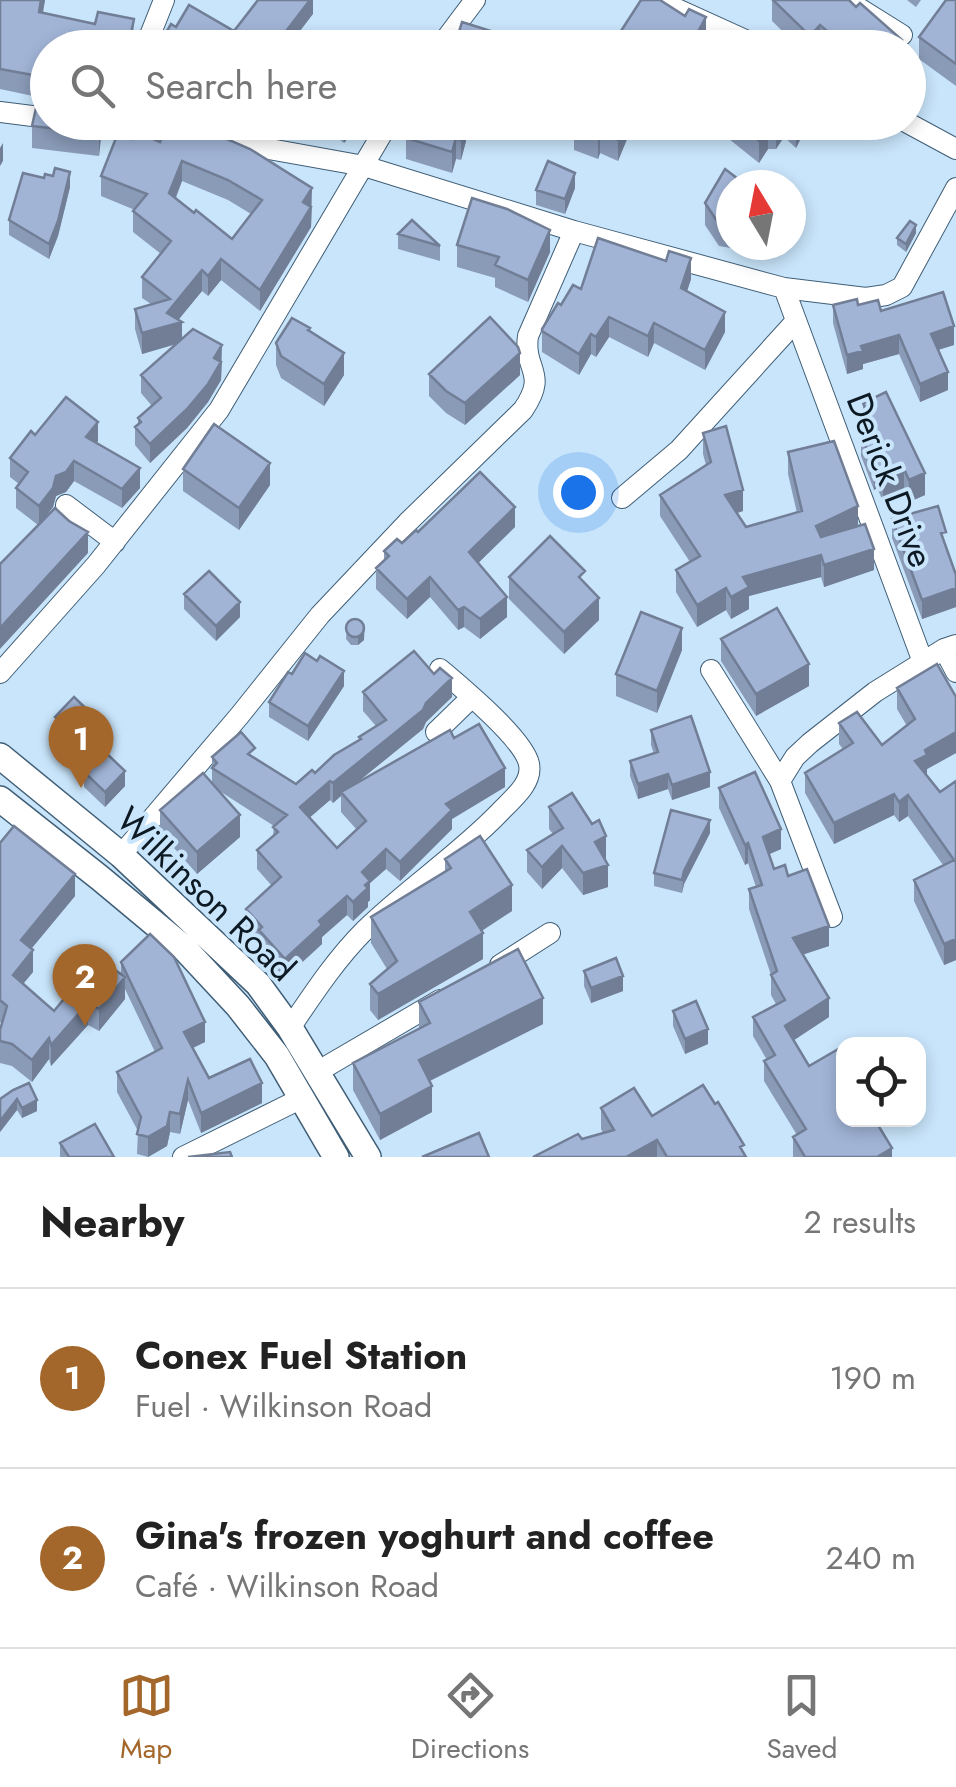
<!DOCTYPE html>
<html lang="en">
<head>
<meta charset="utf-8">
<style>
  :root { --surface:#fff; --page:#f6f6f6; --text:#222; --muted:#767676; --line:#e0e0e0; --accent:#a4672b }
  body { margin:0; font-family:Jost,sans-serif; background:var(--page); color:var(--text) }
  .controls { position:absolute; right:30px; bottom:30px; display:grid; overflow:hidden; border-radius:20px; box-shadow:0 5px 15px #0003 }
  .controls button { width:90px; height:90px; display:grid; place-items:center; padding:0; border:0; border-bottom:2px solid var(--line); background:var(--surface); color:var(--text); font:50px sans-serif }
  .compass { position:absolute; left:716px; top:170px; width:90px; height:90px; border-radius:50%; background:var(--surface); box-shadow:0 5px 15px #0003; rotate:350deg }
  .you { position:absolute; left:578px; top:492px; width:35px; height:35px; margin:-25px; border:8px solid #fff; border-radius:50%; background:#1a73e8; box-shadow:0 0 0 15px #1a73e833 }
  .badge { display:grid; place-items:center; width:65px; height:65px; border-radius:50%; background:var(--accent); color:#fff; font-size:32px; font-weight:700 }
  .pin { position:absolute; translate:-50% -82px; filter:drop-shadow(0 2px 5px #0008) }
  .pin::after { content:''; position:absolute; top:52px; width:35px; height:30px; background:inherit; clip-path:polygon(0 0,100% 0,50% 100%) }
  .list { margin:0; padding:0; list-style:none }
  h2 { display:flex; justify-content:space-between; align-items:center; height:130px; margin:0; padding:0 40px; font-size:42px }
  h2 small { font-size:32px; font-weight:400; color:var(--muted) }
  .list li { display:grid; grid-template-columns:65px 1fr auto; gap:30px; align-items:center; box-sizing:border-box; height:180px; padding:0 40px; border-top:2px solid var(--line) }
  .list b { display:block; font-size:38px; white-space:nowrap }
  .list p { margin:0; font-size:32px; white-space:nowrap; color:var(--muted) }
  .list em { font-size:32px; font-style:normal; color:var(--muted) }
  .icon { flex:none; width:55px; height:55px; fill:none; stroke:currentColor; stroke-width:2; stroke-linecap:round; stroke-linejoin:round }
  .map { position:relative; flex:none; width:956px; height:1157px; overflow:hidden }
  .search { position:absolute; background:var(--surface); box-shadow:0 5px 15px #0003; left:30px; right:30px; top:30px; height:110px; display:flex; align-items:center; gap:25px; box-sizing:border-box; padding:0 35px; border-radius:55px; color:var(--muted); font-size:38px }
  .sheet { height:490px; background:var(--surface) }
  nav { display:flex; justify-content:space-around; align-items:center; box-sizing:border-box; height:140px; border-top:2px solid var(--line); background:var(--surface); font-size:28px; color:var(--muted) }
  nav a { display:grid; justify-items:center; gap:5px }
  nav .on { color:var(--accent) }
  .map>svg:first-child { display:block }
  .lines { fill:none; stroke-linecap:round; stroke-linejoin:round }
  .minor-casing { stroke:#3f5e76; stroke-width:22 }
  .major-casing { stroke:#3f5e76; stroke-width:28 }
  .minor { stroke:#fff; stroke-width:20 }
  .major { stroke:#fff; stroke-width:25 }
  .wall { fill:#8a9bb8; fill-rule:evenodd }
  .shaded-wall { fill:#717e96 }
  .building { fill:#a1b4d6; stroke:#717e96; stroke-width:2.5; fill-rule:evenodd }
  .labels { text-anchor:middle; stroke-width:8; stroke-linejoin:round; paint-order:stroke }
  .street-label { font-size:35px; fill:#0d1a24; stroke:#c9e5fb }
</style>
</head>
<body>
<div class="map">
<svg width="956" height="1157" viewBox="0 0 956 1157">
  <rect width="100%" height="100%" fill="#c9e5fb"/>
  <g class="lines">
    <g class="minor-casing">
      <path id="minor" d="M657,0L763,48
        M846,0L902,35
        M145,48L164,0
        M439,48L475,0
        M0,112L48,118
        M85,122L208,138L364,166L574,231L784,288L866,298L886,295L902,287L956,188
        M906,122L956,149
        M784,288L923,662
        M622,498L679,450L796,321
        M66,505L115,542
        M944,649L956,672
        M711,670L780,781
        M0,673L96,565L219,410L389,122
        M436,732L472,697
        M121,855L240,715L320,615L407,523L523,410C549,372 523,371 528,336L574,231
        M832,917L780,781L795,757L810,743L875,692L944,649L956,645
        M500,965L550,933
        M290,1028C313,994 336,959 365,930C407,889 457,856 498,814C511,800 533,784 529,764C524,739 461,687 440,669
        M317,1072L440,1000
        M183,1157L302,1098"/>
    </g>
    <g class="major-casing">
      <path id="major" d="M0,756L121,855L258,984L290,1028L368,1157
        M0,799L100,878L184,948L238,1006L277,1056L336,1157"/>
    </g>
    <use href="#minor" class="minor"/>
    <use href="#major" class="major"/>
  </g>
  <path class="wall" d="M0,0H45L43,13L134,40L132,48H48V88L35,86L33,96L0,89Z
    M772,0H849L902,48H800L772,21Z
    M907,0H921L916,7Z
    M956,0V86L919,59V37Z
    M101,122L99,156L32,148V126Z
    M234,122H270L264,134L245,130Z
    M327,122H361L344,143L327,129Z
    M467,122L466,141L461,160L456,159L452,173L406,159V138Z
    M634,122L618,161L600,153L598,159L574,150V129Z
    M714,122H809L796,148L784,137L776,149H768L759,163L714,127Z
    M118,133L312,208L311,227L260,311L221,280L208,296L202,291L178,320L182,339L222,363L221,380L208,402L187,428L150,463L135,445V427L138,424V418L152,406L141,393V375L177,344L142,354L135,329V309L151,304L142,298V277L161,254L133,232V211L135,210L101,196V176ZM182,181L228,200L251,214L232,239L176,198Z
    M731,185V245H746L743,250L719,246L705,225V203Z
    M70,187L58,236L49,259L9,235V220Z
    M575,188L565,214L536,205V190Z
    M916,233L906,252L897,245V238Z
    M398,234L440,246V261L398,249Z
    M457,245L550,252L528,302L495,287V278L457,267Z
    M691,279L687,291L725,332L705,370L654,343L648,357L609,337L596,357L591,354L579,375L542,352V329L561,305L581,289Z
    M833,305H858L881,311L954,345L938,350L948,390L920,402L899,354L863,364V369L847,374L833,323Z
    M310,331L344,375L324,406L281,378L276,365V343Z
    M429,374L520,375L465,425L446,413L429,396Z
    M863,403L925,495L909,502L904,491L883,501L877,488L874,490L861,456V417L863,416Z
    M703,433L743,511L737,513L746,527L797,513L788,474V452L858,526L874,570L824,587L821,577L749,596V609L731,619L726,610L697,627L676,592V570L690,562L660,516V495L706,465L703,454Z
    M35,435L98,441L96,444L140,488L122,508L74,481L66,492L56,496L53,507L41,522L88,553L38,525L16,508V488L19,484L10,477V458Z
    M183,469L270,485L239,530L183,491Z
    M892,519L946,547L956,575V607L922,619L892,538Z
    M515,527L478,563L507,617L480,639L464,627L458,630L430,597L407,619L376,589V568L384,561V551L402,543L418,532Z
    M509,577L599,620L564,654L509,599Z
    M184,594L240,617L216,641L184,609Z
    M347,624L365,625L364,640L358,645H351L346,639Z
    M721,639L809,686L756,716L721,661Z
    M682,650L657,713L616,696V674Z
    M292,674L344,686L308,741L269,717V702Z
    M897,688L956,697V753L927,769V776L940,792L956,781V960L944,965L914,901V880L943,865L908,816L899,822L894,815L834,844L805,793V773L843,749L839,744V723L882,745L907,726L897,709Z
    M363,692L452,697L426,722L423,729L354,785L454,738L505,787L452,819V829L400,881L386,869L370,883V900L368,902V907L353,921L347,915L322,937V944L285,978L259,950V943L246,929V909L272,886L257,869V850L273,836L274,826L218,790L240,837L197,874L160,832V810L212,784V757L255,758L296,784L315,773L359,740V737L376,726L363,711ZM341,796V812L357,830L337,848L310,817L330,800L333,803Z
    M55,717L97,734L79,754L55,732Z
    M651,730L710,787L672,800L668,789L638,799L630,776V761L654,754L651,745Z
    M84,772L125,786L105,807L84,787Z
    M719,788L781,849L769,854L774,869L788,876L829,946L803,954L829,1017L794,1040L809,1066L892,1157H793V1137L797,1135L764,1081V1061L767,1060L753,1036V1017L776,1004L771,995V975L749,909V889L756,887L748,863L745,865L719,808Z
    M549,807L606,858L608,887L583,895L562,868L542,889L527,872V850L553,834L549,829Z
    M710,833L684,884L682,893L654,886V873Z
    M0,843L75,896L32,948L33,972L23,984L54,1011L121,975V962L205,1042L193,1048L209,1078L262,1103L201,1133L188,1100L180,1134L170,1132L167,1146L148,1157L137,1154L138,1131L117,1092V1072L155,1052L125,989V999L99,1031L88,1025L51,1066L49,1059L32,1082L12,1066L0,1063V1030L2,1023L0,1022Z
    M445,859L512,911L482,931L483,959L378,1020L370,1010V984L387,969L371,943V917L445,872Z
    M584,971L623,991L591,1003L584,986Z
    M419,1002L543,1024L430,1081L432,1112L380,1140L353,1090V1063L419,1029Z
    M673,1011L708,1044L685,1054L673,1026Z
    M13,1090L37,1111L22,1118L17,1110L0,1132V1099Z
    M601,1108L652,1116L744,1154L746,1157H533L603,1133L601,1129Z
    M60,1143L114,1157H60Z"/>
  <path class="shaded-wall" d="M41,0H45L39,32V12Z
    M310,0H313V14L287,48L280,39Z
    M706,17V37L700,48H693L694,39Z
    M134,19L132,48H128Z
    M820,25V47L810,48V36Z
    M35,65V86L33,96V75Z
    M100,122L101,138L99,156V134Z
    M264,122H270L264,134Z
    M346,122H361L344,143V125Z
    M461,122H467L466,141L461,160Z
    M626,122H634L618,161V140Z
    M779,122H784V137L776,149V127Z
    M798,122H809L796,148V126Z
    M768,127V149L759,163V141Z
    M600,133V153L598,159V139Z
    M456,138V159L452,173V152Z
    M3,143V161L0,166V148Z
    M182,161V181L169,213V193Z
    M70,172V187L58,236L49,259V244Z
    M575,173V188L565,214V199Z
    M312,188L311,227L260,311V290L303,202Z
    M916,225V233L906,252V244Z
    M550,230V252L528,302V280Z
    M691,258V279L681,309V288Z
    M221,259V280L208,296V276Z
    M202,270V291L175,324L182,322V342L142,354V333L167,313Z
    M725,312V332L705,370V350Z
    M609,317V337L596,357V337Z
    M654,323V343L648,357V336Z
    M954,326V345L931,352V334Z
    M591,334V354L579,375V354Z
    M899,335V354L863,364V369L847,374V355L861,346Z
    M222,345L221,380L208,402L187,428L150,463V444L214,358Z
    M344,353V375L324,406V384Z
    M520,353V375L465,425V403Z
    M948,372V390L920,402V384Z
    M98,422V441L86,457V437Z
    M74,461V481L66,492L56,496L53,507L39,525V506L56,476Z
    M270,463V485L239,530V508Z
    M877,466V488L874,490V468Z
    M140,468V488L122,508V489Z
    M904,469V491L883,501V479Z
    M925,473V495L909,502V480Z
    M743,490V511L725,517V495Z
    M858,506V527L816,548V526Z
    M515,507V527L469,572V552Z
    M88,532V553L0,649V628Z
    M874,549V570L824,587V565Z
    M821,555V577L749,596V609L731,619V597L743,577Z
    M430,577V597L407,619V599Z
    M726,588V610L697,627V605Z
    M956,588V607L922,619V600Z
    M507,597V617L480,639V619Z
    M599,598V620L564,654V632Z
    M240,602V617L216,641V626Z
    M464,607V627L458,630V610Z
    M682,628V650L657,713V691Z
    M364,633V640L358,645V637Z
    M809,664V686L756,716V694Z
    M344,671V686L308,741V726Z
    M452,678V697L426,722L423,729L343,794L341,792V796L333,803V783L426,703Z
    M97,719V734L79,754V739Z
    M956,732V753L927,769V776L915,761L925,750Z
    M505,768V787L452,819V829L400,881V862L446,804Z
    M125,771V786L105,807V792Z
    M710,772V787L672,800V785Z
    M668,774V789L638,799V784Z
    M330,781V800L300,826V807Z
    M894,794V815L834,844V823Z
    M908,795V816L899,822V802Z
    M240,815V837L197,874V852Z
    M710,820V833L684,884L682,893L684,871Z
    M781,829V849L763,857V837Z
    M606,836V858L595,864V842Z
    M748,843V863L745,865V845Z
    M562,846V868L542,889V867Z
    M386,849V869L370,883V900L368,902V907L353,921V902L362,872Z
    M608,865V887L583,895V873Z
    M75,874V896L21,961V940Z
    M512,885V911L470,938V912Z
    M347,896V915L322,937V944L285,978V959L319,921Z
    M829,926V946L793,958V938Z
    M483,933V959L378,1020V994Z
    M956,939V960L944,965V944Z
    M33,950V972L13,996V975Z
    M623,976V991L591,1003V988Z
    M125,977V999L99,1031V1009Z
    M543,998V1024L419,1086V1060Z
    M829,998V1017L785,1046V1026Z
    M88,1003V1025L51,1066V1045Z
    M205,1022V1042L184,1052V1032Z
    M708,1029V1044L685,1054V1039Z
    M49,1038V1059L32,1082V1060Z
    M188,1080V1100L180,1134V1114Z
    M262,1083V1103L201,1133V1113Z
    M432,1086V1112L380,1140V1114Z
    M17,1099V1110L0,1132V1121Z
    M37,1100V1111L22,1118V1108Z
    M170,1112V1132L167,1146L148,1157V1137Z
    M657,1140V1157H626Z
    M892,1148V1157H877Z"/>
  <path class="building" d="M0,0H41L39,12L95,24L98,12L134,19L128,48H48V68L35,65L33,75L0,69Z
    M258,0H310L280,39L292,48H157L171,24L176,27L189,5L234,31Z
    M641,0H660L685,16L689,9L706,17L694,39L696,40L693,44L698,48H610Z
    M773,0H849L856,7L860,3L902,40L895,48H847L820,25L810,36Z
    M946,0H956V64L919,37Z
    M462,22L545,48H454Z
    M36,108L48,109V122H100L99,134L32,126Z
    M410,122H466L461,140L456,138L452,152L406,138Z
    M577,122H626L618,140L600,133L598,139L574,129Z
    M736,122H779L776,127H768L759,141Z
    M166,126L190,132L191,129L211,132L250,149L312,188L303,202L311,207L260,290L221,259L208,276L202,270L167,313L182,322L142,333L135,309L170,299L142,277L171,241L133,211L147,194L101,176L118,133L132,139L135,131L160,142ZM182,161L228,180L262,200L232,239L196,210L194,213L169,193Z
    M548,161L575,173L565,199L536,190Z
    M55,168L70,172L58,221L49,244L9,220L23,173L44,178L45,174L53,176Z
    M725,169L746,185H731V226L719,224L705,203Z
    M472,198L507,209L550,230L528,280L495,265L499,257L457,245Z
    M412,220L440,246L398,234Z
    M910,221L916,225L906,244L897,238Z
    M598,238L666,261L669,251L691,258L681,288L725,312L705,350L654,323L648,336L609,317L596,337L591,334L579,354L542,331V329L558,303L561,305L573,285L581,289Z
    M943,292L954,326L931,334L948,372L920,384L899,335L861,346L863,351L847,355L833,305L857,299L858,305L878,300L881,311Z
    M490,317L518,347L520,353L465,403L446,391L429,374Z
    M292,318L310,328L308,330L344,353L324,384L281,356L276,343Z
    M193,329L222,345L214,358L221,362L208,384L187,409L150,444L135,427L141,422L138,418L161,398L141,375Z
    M886,392L925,473L909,480L904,469L883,479L877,466L874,468L861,434L868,432L861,417L868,414L863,403Z
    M66,397L98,422L86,437L140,468L122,489L74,461L66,472L56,476L53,488L39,506L16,488L28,472L10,458L31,431L35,435Z
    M214,424L270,463L239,508L183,469Z
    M726,426L743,490L725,495L746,527L802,511L788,452L834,441L858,506L816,526L821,537L865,524L874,549L824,565L821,555L743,577L749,587L731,597L726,588L697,605L676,570L700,556L660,495L711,462L703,433Z
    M480,472L515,507L469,552L507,597L480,619L464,607L458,610L430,577L407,599L376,568L389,556L384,551L397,539L402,543L416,530L418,532Z
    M938,506L946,532L941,533L956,575V588L922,600L892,519Z
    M55,508L69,521L88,532L0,628V564Z
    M550,536L585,571L579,577L599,598L564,632L509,577Z
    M209,571L240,602L216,626L184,594Z
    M777,608L809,664L756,694L721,639Z
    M641,612L682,628L657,691L616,674Z
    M346 628a9 9 0 1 1 18 0a9 9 0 1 1-18 0Z
    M414,651L434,674L440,668L452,678L426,703L423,710L333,783L330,781L300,807L337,848L366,821L341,792L450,730L454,738L479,724L505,768L446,804L452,810L400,862L386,849L362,872L370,881L365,885L368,888L353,902L347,896L319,921L322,925L285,959L259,930L262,927L246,909L281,877L257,850L278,832L273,827L287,815L212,768L217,763L212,757L241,732L255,748L248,754L296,784L312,770L315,773L334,755L361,739L359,737L386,720L363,692Z
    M305,653L317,661L320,656L344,671L308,726L269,702L288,672L292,674Z
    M937,664L956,697V732L925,750L927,755L915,761L940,792L956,781V939L944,944L914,880L954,860L908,795L899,802L894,794L834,823L805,773L853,743L839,723L857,712L882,745L915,719L897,688Z
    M74,697L97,719L79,739L55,717Z
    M691,716L710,772L672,785L668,774L638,784L630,761L658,752L651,730Z
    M104,751L125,771L105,792L84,772Z
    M755,772L781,829L763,837L774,869L785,865L788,876L807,869L829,926L793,938L829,998L785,1026L809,1066L840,1048L844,1053V1120H875L892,1148L877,1157H805L793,1137L806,1129L764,1061L775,1055L753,1017L785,1000L771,975L777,971L749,889L762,885L748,843L745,845L719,788Z
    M203,773L240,815L197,852L160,810Z
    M572,793L592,824L599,820L606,836L595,842L608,865L583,873L562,846L542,867L527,850L563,828L549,807Z
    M671,810L710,820L684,871L682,880L654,873Z
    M14,826L75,874L21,940L33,950L13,975L54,1011L98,958L125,977L99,1009L88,1003L51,1045L49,1038L32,1060L12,1044L0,1041V1030L7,1006L0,1000V843Z
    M480,836L512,885L470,912L483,933L378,994L370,984L397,961L371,917L451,868L445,859Z
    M150,934L174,957L205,1022L184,1032L209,1078L250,1059L262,1083L201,1113L188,1080L180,1114L170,1112L167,1126L148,1137L137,1134L141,1117L117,1072L162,1048L121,962Z
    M518,949L543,998L419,1060L432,1086L380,1114L353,1063L430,1023L419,1002Z
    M616,958L623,976L591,988L584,971Z
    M696,1001L708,1029L685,1039L673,1011Z
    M29,1083L37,1100L22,1108L17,1099L0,1121V1099L13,1090Z
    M703,1085L715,1104L718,1102L744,1145L740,1147L746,1157H667L657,1140L626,1157H533L578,1134L582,1139L614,1130L601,1108L634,1088L652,1116Z
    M95,1124L114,1157H69L60,1143Z
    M479,1133L489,1157H422Z
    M230,1152L232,1157H188Z"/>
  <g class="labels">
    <g class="street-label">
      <text transform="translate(890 480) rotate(69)" y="12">Derick Drive</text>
      <text transform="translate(206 894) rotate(44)" y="12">Wilkinson Road</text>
    </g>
  </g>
</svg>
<div class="controls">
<button><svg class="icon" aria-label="locate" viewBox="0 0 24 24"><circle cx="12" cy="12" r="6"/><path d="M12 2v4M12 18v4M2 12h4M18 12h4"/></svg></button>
</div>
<svg class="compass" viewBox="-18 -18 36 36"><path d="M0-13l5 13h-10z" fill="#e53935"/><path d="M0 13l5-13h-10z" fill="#767676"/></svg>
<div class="you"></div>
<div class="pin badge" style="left:81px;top:788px">1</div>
<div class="pin badge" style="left:85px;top:1026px">2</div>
<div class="search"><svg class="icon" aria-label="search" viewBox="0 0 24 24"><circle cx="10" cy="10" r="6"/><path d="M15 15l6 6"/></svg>Search here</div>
</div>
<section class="sheet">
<h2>Nearby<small>2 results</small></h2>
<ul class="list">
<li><span class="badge">1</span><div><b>Conex Fuel Station</b><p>Fuel · Wilkinson Road</p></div><em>190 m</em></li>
<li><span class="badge">2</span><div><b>Gina's frozen yoghurt and coffee</b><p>Café · Wilkinson Road</p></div><em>240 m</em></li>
</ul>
</section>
<nav>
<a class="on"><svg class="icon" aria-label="map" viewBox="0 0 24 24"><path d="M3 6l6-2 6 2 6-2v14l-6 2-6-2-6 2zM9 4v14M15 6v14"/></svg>Map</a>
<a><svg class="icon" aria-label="directions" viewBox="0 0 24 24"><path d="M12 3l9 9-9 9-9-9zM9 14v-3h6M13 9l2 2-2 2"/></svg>Directions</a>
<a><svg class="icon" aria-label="saved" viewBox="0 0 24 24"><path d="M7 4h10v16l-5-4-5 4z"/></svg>Saved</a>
</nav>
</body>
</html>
